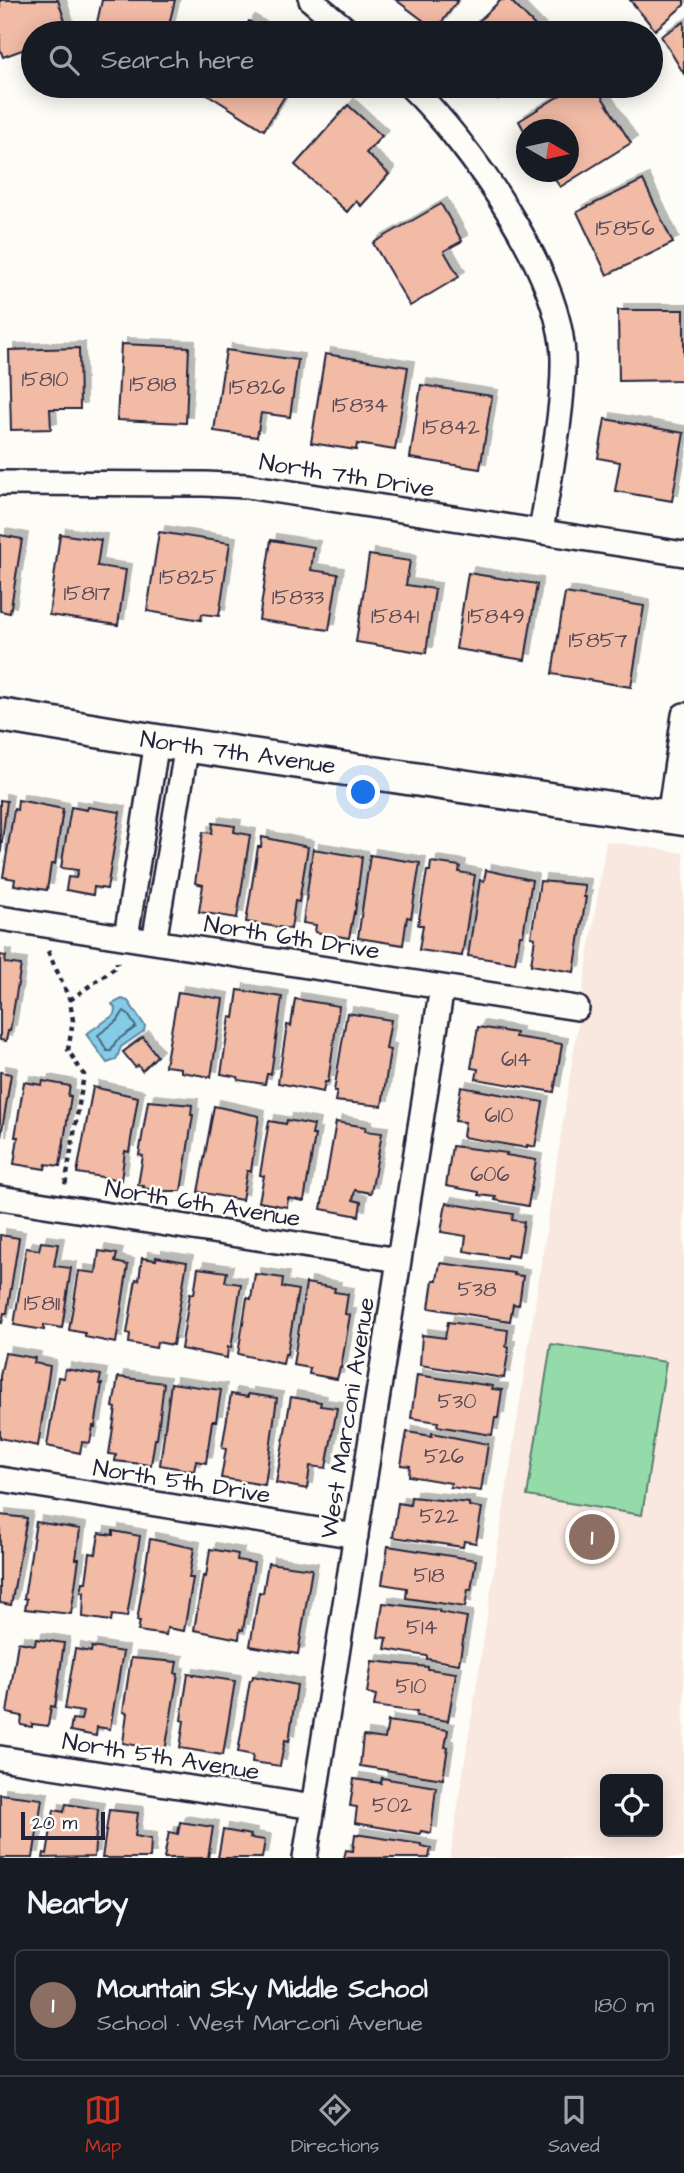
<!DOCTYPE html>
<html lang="en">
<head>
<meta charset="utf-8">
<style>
  :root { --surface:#171b24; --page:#242831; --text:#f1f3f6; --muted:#9ea1a6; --line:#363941; --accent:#c8321e }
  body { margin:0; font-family:"Architects Daughter",sans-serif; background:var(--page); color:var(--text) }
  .controls { position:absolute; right:21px; bottom:21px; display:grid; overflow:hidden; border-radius:10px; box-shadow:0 4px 18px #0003 }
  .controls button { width:63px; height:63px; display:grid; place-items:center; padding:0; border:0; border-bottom:2px solid var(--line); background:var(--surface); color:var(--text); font:35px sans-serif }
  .compass { position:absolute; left:516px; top:119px; width:63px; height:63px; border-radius:50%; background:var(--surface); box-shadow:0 4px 18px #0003; rotate:99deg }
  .scale { position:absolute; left:21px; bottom:18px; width:84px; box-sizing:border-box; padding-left:7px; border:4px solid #22223b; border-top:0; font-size:19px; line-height:24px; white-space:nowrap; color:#22223b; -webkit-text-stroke:5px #fdfcf7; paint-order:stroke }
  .you { position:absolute; left:364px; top:793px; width:24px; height:24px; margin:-18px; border:5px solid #fff; border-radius:50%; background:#1a73e8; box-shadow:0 0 0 10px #1a73e833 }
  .badge { display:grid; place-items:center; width:46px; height:46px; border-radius:50%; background:var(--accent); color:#fff; font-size:23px; font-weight:700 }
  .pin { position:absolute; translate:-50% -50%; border:4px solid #fff; box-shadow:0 2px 7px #0006 }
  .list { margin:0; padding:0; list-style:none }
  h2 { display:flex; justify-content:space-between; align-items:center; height:91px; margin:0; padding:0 28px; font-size:30px }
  h2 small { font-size:23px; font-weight:400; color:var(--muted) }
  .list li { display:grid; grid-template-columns:46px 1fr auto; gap:21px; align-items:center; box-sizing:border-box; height:112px; margin:0 14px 14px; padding:0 14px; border:2px solid var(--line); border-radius:10px }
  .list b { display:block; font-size:26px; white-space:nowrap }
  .list p { margin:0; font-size:23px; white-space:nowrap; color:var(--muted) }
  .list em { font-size:23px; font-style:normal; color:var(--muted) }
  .icon { flex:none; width:38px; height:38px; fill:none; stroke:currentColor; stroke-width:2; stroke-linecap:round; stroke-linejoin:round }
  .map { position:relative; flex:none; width:684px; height:1858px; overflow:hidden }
  .search { position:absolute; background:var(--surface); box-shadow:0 4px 18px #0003; left:21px; right:21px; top:21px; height:77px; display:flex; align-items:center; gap:18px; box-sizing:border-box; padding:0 24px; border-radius:38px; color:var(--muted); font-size:26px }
  .sheet { height:217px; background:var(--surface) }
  nav { display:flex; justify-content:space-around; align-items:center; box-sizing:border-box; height:98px; border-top:2px solid var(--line); background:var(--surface); font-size:19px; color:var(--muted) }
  nav a { display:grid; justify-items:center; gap:4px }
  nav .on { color:var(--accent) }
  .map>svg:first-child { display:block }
  .built { fill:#f9e8df; fill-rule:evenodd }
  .green { fill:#95dba9; stroke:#5c7e72; stroke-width:2 }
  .water { fill:#84cbe5; stroke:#5d87a1; stroke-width:2 }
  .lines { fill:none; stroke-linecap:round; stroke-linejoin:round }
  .shore { stroke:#49667f; stroke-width:2 }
  .building { fill:#f1bba6; stroke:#22223b; stroke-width:2; filter:url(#shadow) }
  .street-casing { stroke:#22223b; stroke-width:28 }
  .secondary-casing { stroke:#22223b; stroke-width:37 }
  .path { stroke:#22223b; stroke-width:4.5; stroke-dasharray:5 5; stroke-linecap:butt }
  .street { stroke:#fdfcf7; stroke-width:23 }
  .secondary { stroke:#fdfcf7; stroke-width:32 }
  .labels { text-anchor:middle; stroke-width:5; stroke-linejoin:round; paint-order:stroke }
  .number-label { font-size:21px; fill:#564856 }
  .street-label { font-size:24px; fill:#22223b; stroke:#fdfcf7 }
</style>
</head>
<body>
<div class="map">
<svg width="684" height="1858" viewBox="0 0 684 1858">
  <defs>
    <filter id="shadow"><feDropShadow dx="6" dy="-6" stdDeviation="0" flood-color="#0004"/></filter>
  </defs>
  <rect width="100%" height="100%" fill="#fdfcf7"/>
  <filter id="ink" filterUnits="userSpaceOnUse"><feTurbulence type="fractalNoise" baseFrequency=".0143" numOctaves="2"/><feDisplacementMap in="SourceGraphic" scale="14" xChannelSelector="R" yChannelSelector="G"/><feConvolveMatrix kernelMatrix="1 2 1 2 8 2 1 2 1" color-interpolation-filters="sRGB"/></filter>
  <g filter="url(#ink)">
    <path class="built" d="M606,841L684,853V1858H450ZM605,1779H658V1832H605Z"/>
    <path class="green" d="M551,1344L666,1362L642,1515L527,1496Z"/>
    <path class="water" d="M122,999L128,1001L145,1026L144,1031L121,1047L116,1060L107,1063L86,1034L114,1015L115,1008L112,1004Z"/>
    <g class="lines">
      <path class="shore" d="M124,1011L127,1013L136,1027L116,1041L111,1051H107L98,1035L118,1020Z"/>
    </g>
    <path class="building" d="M0,0H58L69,33H33V46L3,57L0,49Z
      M102,0H175L167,33H123L96,27Z
      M396,0H458L436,30Z
      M501,0H510L542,33H466Z
      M630,0H684V5L655,30Z
      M249,21L268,33H241Z
      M684,22V74L661,36Z
      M208,86H291L264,130L204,92Z
      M486,86H512L498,99Z
      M575,86H595L631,143L560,187L550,172H568V130H526V134L519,121Z
      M348,105L382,136L366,153L389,174L361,206L356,201L347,212L295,165Z
      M643,180L673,243L607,275L577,212Z
      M441,204L462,241L444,251L459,277L410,306L373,243Z
      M618,310H684V380L619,381Z
      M121,344L189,347L186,423L117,420Z
      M79,348L80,409H50L51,429L11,430L9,350Z
      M226,350L298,360L290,417L261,413L257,437L214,431Z
      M325,354L408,367L395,450L357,444L356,450L311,443Z
      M421,385L492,396L480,469L410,458Z
      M605,419L684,433L672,501L615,491L620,462L598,458Z
      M159,532L230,543L219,616L202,614L201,620L147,611Z
      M60,534L101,540L97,566L126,570L118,625L49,615Z
      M0,535L22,539L10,613L0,611Z
      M271,540L314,547L311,570L338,574L329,630L259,620Z
      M369,555L410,561L406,585L435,589L426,653L356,642Z
      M468,573L537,584L525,660L456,649Z
      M565,593L644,606L631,687L552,674Z
      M0,800L7,801L0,858Z
      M18,800L63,809L55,864H51L47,890L14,885L15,879L3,877L14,809L17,810Z
      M71,807L87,810L88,807L120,812L107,889L94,887L93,895L66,890L68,877L76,878L78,870L61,868Z
      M213,823L235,826L234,832L250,835L237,918L199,912L203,885L195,883L203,832L212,833Z
      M262,837L308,847L299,902L295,901L291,929L246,922L258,847H261Z
      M313,849L362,857L355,913L354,912L349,938L315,932L316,925L303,923Z
      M370,855L420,863L411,918L407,917L403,945L358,938Z
      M431,862L460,866L459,872L475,875L462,956L419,950L423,925H418L427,871H430Z
      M486,870L532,880L523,935H520L515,963L468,956L480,880L484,881Z
      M540,881L585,885L584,897H586L574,972L531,965L535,938L531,937Z
      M0,955L6,956L5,963L21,965L10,1031H8L6,1041L0,1040Z
      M238,990L282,997L271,1074H267L265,1084L238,1080V1077L221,1074L230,1017L234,1018Z
      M178,992L223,999L211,1077L181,1072V1068L165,1066Z
      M295,999L339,1006L328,1082H325L323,1092L278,1083L287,1025L291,1026Z
      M347,1013L391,1020L386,1049L390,1050L382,1106L335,1101L337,1091H334Z
      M478,1027L516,1033L515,1037L562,1044L554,1092L476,1079L478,1069L471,1068Z
      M143,1037L157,1056L142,1071L138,1065L135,1067L123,1052Z
      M0,1072L11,1074L0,1143Z
      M43,1081L70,1086L68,1096H71L60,1166L46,1164L45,1169L14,1164L18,1137H15L24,1082L42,1085Z
      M93,1087L138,1097L129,1152L125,1151L121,1180L77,1173Z
      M461,1087L543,1102L535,1147L527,1145V1148L463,1137L465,1122L455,1121Z
      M148,1101L192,1105L191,1115H193L181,1191H161L143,1188L144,1186L138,1185L143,1156L139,1155Z
      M214,1106L259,1116L251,1171H247L242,1200L198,1192Z
      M287,1120L314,1125L312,1135H315L304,1201L288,1198L287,1207L259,1202L264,1176L260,1175L269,1121L286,1124Z
      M336,1122L366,1127L365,1131L382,1133L371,1193L355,1190L353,1200L361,1202L359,1216L321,1209Z
      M452,1146L507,1153L506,1155L536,1160L528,1206L495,1200L496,1197L479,1195V1192L446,1186Z
      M446,1203L513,1214L512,1220L524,1222L518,1257L507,1255L506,1258L464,1251L466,1236L441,1232Z
      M0,1235L19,1238L7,1313H4L2,1323L0,1322Z
      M41,1242L58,1244L54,1266L71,1268L62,1328L44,1325V1330L14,1325L26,1248L39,1250Z
      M99,1251L117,1254L115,1262L128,1265L116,1343L85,1337V1333L69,1330L79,1271L96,1273Z
      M156,1257L187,1262L173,1345L157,1342L156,1348L129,1343L130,1334L127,1333L136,1279L139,1280L142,1258L156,1260Z
      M440,1263L514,1273V1275L523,1276L519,1305L513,1304L510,1321L429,1308L433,1280H437Z
      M198,1268L227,1272L225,1282L241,1284L231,1348L228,1347L227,1358L181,1349L190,1293L194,1294Z
      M255,1274L283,1278L282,1287L298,1290L287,1354H285L283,1364L238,1354L247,1298L251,1299Z
      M306,1283L335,1288L334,1292L348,1294L345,1314L350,1315L341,1368H340L337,1379L309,1374L310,1368L293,1365Z
      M448,1322L508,1330L506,1347H509L504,1378L420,1365L422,1335L445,1338Z
      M5,1353L35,1358L34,1363L50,1366L38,1446L0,1438V1376Z
      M65,1369L101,1375L99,1384H102L95,1427L93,1426L90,1443L82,1442L80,1453L47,1446L58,1377L64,1378Z
      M417,1375L493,1386L492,1389L502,1390L498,1418H495L492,1435L437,1426L438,1422L411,1418Z
      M118,1377L164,1383L157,1439H155L151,1465L115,1461L116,1455L109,1454L116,1408L113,1407Z
      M171,1383L221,1390L216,1421H212L206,1463L196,1461L194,1471L160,1465Z
      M231,1394L248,1397V1394L277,1398L265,1485L221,1478L226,1449L222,1448Z
      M291,1397L321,1402L320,1406L337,1408L326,1468L310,1466L307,1489L276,1483Z
      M407,1432L432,1436V1433L488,1444L481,1491L450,1487L451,1483L409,1476L410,1466L401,1465Z
      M411,1497L469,1503V1506L482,1508L476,1543L464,1541L463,1547L393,1537L398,1503L410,1505Z
      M0,1515L27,1518L11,1605L0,1603Z
      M36,1522L80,1529L76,1559H79L71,1614L25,1609L27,1599L24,1598Z
      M113,1531L140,1536L127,1617L112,1615L111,1621L83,1617L84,1592H81L83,1582H86L90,1553L96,1554L99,1533L113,1535Z
      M150,1539L194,1548L189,1578H193L184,1631L167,1628L166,1635L138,1631L140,1621H137Z
      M388,1546L476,1560L471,1590L468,1589L465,1607L406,1598L407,1588L382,1584Z
      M210,1549L238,1554L237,1560L254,1563L243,1630L240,1629L239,1639L194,1630L203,1576L206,1577Z
      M268,1563L312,1569L298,1654L250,1646L259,1592L263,1593Z
      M383,1603L439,1610V1612L467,1617L459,1664L427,1659V1656L385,1649L387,1638L378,1637Z
      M36,1639L64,1643L55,1707L51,1706L48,1726L32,1724V1727L21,1725L22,1716L7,1713L18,1642L35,1645Z
      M92,1647L123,1652L110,1729L97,1727L96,1736L70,1731L72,1719L81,1720L83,1712L65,1709L75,1649L91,1652Z
      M131,1658L177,1662L175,1673L178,1674L165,1751L123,1743L127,1713L123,1712Z
      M372,1661L428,1667V1669L456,1673L448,1721L416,1716L417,1712L374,1706L376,1695L367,1693Z
      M188,1674L235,1681L223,1755L180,1748L184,1721L181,1720Z
      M253,1676L297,1685L289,1741L285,1740L280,1766L252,1762L253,1755L238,1752L250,1680H252Z
      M388,1721L448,1730L445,1747H448L443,1779L360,1766L363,1736L385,1739Z
      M382,1778L436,1787L431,1833L421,1831L420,1834L355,1823L357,1807L350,1806L354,1779L381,1783Z
      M0,1794L42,1799L33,1858H0Z
      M66,1804L98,1809L94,1857L43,1858L44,1853L47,1854L54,1810L64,1812Z
      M109,1810L138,1813L135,1836L151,1839L150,1858H102Z
      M180,1822L213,1827L208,1858H164L169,1832L178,1834Z
      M223,1830L251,1835L250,1838L265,1840L262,1858H218Z
      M355,1834L421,1844V1846L431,1848L429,1858H344L346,1850L353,1851Z"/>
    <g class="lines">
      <g class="street-casing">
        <path id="street" d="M311,0L350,33
          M410,86C469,143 562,274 563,358C564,412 549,478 541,532
          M0,483L205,484L247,486L684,554
          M669,817L684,715
          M0,918L577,1008
          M126,937L157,741
          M154,942L187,745
          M0,1198L399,1260
          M0,1479L356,1536
          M0,1758L313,1807
          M305,1858L442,987"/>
      </g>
      <g class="secondary-casing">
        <path id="secondary" d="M0,715L157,741L684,819"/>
      </g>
      <path class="path" d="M48,951L70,1000L73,1021L68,1050L84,1075L65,1186
        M70,1000L117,966V962"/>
      <use href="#street" class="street"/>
      <use href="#secondary" class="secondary"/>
    </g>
  </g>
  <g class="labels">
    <g class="number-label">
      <text x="625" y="235">15856</text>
      <text x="45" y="386">15810</text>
      <text x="153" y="391">15818</text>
      <text x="257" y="394">15826</text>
      <text x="360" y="412">15834</text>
      <text x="451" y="434">15842</text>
      <text x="188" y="584">15825</text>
      <text x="87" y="600">15817</text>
      <text x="298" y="604">15833</text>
      <text x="395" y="623">15841</text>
      <text x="496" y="623">15849</text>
      <text x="598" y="647">15857</text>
      <text x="516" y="1066">614</text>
      <text x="499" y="1122">610</text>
      <text x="490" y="1181">606</text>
      <text x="477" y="1296">538</text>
      <text x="42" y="1310">15811</text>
      <text x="457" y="1408">530</text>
      <text x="444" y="1463">526</text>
      <text x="439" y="1523">522</text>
      <text x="429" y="1582">518</text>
      <text x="422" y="1634">514</text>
      <text x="411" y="1693">510</text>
      <text x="392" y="1812">502</text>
    </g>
    <g class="street-label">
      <text transform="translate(347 475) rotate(9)" y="8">North 7th Drive</text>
      <text transform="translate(238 752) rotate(8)" y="8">North 7th Avenue</text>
      <text transform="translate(292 937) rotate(9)" y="8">North 6th Drive</text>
      <text transform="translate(203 1203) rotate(9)" y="8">North 6th Avenue</text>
      <text transform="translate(347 1418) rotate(-81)" y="8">West Marconi Avenue</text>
      <text transform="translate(182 1481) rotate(9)" y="8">North 5th Drive</text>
      <text transform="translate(161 1756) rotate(9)" y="8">North 5th Avenue</text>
    </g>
  </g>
</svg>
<div class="controls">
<button><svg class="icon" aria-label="locate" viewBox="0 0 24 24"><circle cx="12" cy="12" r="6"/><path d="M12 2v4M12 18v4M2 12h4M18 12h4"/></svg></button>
</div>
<svg class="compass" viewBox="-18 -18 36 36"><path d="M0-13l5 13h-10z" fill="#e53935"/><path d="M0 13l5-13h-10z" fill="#9ea1a6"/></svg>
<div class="scale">20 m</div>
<div class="you"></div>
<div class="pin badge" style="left:592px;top:1537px;background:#8d6e63">1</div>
<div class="search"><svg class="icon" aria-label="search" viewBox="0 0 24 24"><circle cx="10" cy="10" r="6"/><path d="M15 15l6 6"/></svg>Search here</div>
</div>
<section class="sheet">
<h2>Nearby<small></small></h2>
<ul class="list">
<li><span class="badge" style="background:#8d6e63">1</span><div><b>Mountain Sky Middle School</b><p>School · West Marconi Avenue</p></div><em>180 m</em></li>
</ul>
</section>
<nav>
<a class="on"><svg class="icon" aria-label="map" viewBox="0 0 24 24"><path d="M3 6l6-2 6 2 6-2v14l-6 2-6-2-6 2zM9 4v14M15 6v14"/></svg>Map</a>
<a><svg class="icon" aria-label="directions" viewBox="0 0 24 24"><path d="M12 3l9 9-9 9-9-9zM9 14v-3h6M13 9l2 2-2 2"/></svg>Directions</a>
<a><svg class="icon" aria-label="saved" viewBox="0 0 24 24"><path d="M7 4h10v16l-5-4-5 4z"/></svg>Saved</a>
</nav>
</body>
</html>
